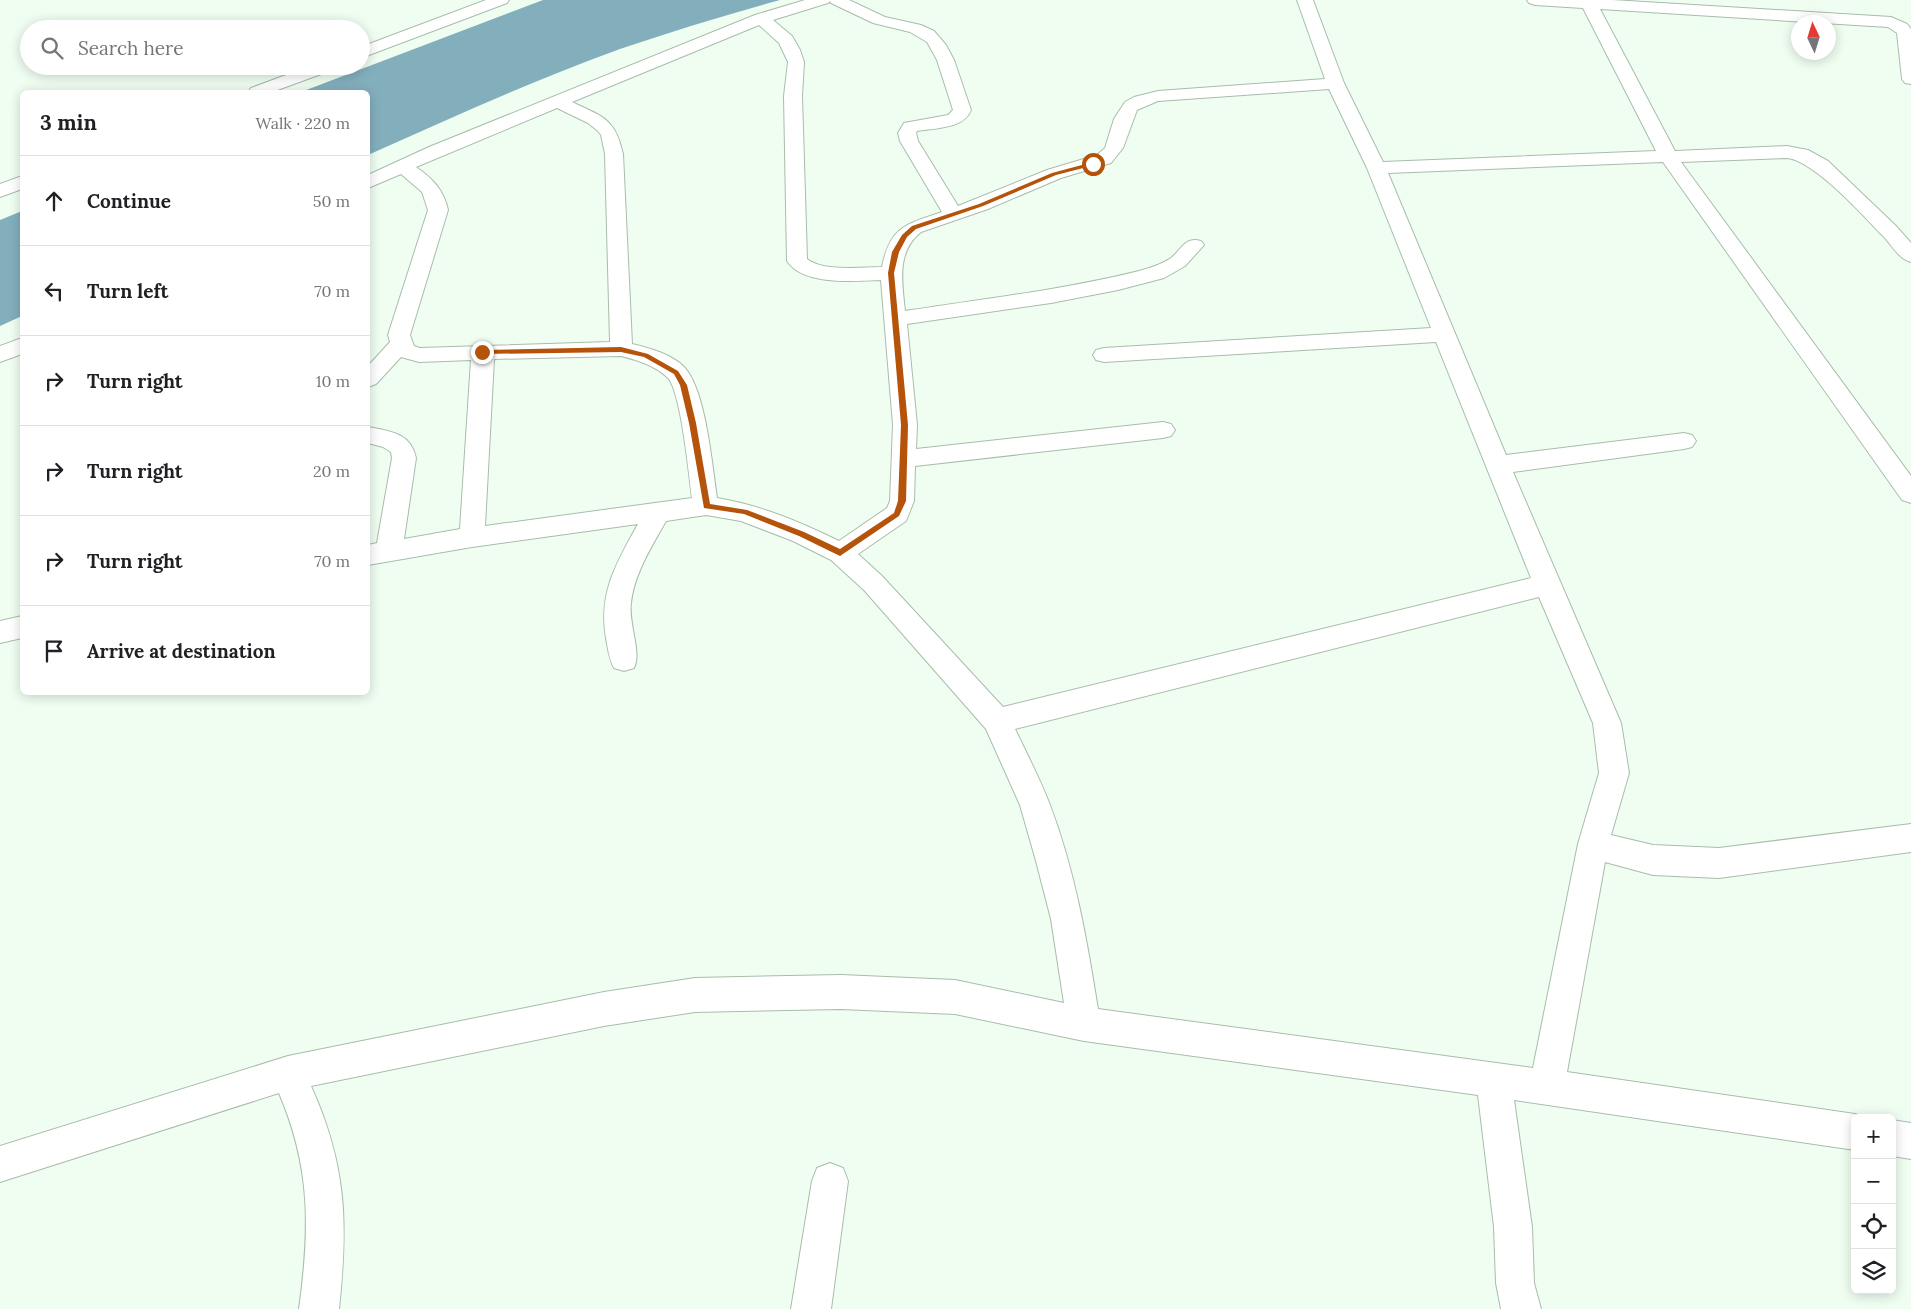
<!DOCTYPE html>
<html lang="en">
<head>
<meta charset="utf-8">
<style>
  :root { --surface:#fff; --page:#f6f6f6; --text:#202124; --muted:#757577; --line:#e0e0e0 }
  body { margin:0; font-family:Lora,serif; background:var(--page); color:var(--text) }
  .controls { position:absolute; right:15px; bottom:15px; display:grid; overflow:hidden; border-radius:8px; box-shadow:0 2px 12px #0003 }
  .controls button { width:45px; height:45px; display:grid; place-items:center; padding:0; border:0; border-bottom:1px solid var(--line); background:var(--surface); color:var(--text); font:25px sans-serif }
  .compass { position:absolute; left:1791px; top:15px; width:45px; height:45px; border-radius:50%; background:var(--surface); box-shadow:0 2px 12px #0003; rotate:356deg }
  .stop { position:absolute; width:15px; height:15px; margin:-11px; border:4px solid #b45309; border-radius:50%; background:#fff }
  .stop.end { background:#b45309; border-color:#fff; box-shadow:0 1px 5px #0008 }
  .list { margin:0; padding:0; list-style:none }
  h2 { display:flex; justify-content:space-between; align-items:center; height:65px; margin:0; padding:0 20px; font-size:21px }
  h2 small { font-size:16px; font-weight:400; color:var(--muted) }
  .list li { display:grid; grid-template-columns:32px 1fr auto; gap:15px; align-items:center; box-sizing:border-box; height:90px; padding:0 20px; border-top:1px solid var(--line) }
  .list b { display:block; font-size:19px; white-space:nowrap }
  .list em { font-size:16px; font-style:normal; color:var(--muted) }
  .icon { flex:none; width:28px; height:28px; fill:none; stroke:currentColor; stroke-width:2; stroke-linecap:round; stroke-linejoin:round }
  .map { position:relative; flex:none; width:1911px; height:1309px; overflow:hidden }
  .search { position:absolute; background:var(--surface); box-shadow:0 2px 12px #0003; left:20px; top:20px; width:350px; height:55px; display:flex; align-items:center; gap:12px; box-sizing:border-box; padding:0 18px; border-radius:28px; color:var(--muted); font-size:19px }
  .panel { position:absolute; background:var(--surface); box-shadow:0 2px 12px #0003; left:20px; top:90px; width:350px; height:605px; border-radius:8px }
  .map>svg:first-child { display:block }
  .water { fill:#83afbd }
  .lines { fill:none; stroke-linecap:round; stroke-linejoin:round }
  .minor-casing { stroke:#a7bdaa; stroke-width:2 }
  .minor { fill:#fff; fill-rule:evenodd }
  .route { fill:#b45309 }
</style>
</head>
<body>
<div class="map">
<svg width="1911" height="1309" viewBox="0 0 1911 1309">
  <rect width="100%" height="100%" fill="#f0fef2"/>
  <path class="water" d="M543,0H780C726,15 673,31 620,49C534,80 451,118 368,155V92H301Z
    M22,211V316L0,326V220Z"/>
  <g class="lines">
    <g class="minor-casing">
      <path id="minor" d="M486,0H509L507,3L361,58V47Z
        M805,0H849L885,17L921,25L934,31L946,45L954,60L971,110C964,129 934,128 917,131L916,133L918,141L958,206L1047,170L1097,155L1105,148L1114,119L1125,102L1134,97L1158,91L1325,79L1297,0H1313L1344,83L1383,162L1656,151L1583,8L1535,5L1529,3L1527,0H1612L1891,17L1907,24L1911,29V84L1905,83L1902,79L1897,33L1888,27L1600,9L1675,151L1787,146L1808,150L1828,161L1896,226L1911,243V262C1898,259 1891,243 1881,234C1861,213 1814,161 1787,158L1681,162L1911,476V503L1902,500L1663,162L1388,173L1506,455L1684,433L1692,435L1696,441L1692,447L1684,449L1513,472L1621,723L1629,773L1611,835L1653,845L1719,848L1911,824V852L1719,878L1653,875L1605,862L1567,1072L1855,1114L1864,1118H1855V1150L1514,1100L1532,1227L1534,1283L1541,1309H1501L1496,1283L1494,1227L1478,1095L1084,1041L955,1014L841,1009L695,1012L604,1026L311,1086C347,1166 348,1223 339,1309H299C310,1229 311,1168 279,1093L0,1182V1146L288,1056L604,992L695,978L841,975L955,980L1064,1003L1051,919L1036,861L1020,805L986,729L864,590L831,560L793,541L741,521L706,515L666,521C652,546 634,574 631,603C628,623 642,652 634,668L624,671L614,668C609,659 608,649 606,638C598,593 617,562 638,524L472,547L368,565V545L377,543L392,458L391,452L383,447L368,443V427C390,431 411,433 416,458L404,539L460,529L471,360L419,362L401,357L376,384L368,387V366L390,342L388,335L428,210L422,192L401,174L368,188V175L429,147L755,15ZM830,1L831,3L873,23L910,32L927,42L937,60L953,110L948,115L904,123L898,133L900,141L942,212C907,224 890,226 882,267C862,267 823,272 807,259L802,96L804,62L800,50L792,36L773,20L828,3ZM759,25L779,43L788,62L784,96L787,261C803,286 855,281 881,280L893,425L890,501L887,508L839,541C800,522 760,505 717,498C712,465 706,392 685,368C672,354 649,348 632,344L623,154C615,118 603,117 572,102ZM1329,89L1367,168L1431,328L1104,348L1096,350L1093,355L1096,360L1104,362L1436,342L1531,578L1003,707L882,576L858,554L906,521L914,501L915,466L1163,438L1171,436L1175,430L1171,424L1163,422L916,449L917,425L907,324L1051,303L1118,290L1164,278L1185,266L1204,245L1201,241C1185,236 1182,249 1171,258C1162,264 1150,268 1139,271C1062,290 983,299 905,311C902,282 896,252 921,232L988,209L1061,178L1111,163L1123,148L1137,110L1158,101ZM557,108L588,123L598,131L601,135L605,154L610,342L420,348L414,346L410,335L448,210C444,190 432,178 416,167ZM621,356C637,360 654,365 667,377C681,389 689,476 692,498L485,526L494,359ZM1539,597L1593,723L1599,773L1578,844L1533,1068L1098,1009C1087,940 1075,871 1050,805C1040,779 1027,754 1015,729Z
        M310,66H334L332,70L272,92H248L251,88Z
        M22,176V189L0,197V184Z
        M22,338V354L0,362V346Z
        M22,616V638L0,643V621Z
        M1892,1120L1911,1123V1159L1892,1156Z
        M830,1163L843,1168L848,1181L831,1309H791L812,1181L817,1168Z"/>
    </g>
    <use href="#minor" class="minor"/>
  </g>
  <path class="route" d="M1093,162L1095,165L1056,175L983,206L916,229L907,237L899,252L894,273L908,425L906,501L899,516L840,556L799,536L744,514L704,508L689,423L680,385L674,374L644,357L621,352L482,354L479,352L482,350L621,347L648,354L678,371L687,385L696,423L710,504L747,510L804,532L840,549L894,513L898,501L901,425L888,273L892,252L902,235L912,226L979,204L1052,173Z"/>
</svg>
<div class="controls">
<button>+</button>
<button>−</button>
<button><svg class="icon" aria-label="locate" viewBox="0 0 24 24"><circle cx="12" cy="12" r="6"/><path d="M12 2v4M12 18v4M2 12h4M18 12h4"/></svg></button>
<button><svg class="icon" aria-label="layers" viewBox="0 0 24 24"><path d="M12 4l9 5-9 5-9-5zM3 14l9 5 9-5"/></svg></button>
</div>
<svg class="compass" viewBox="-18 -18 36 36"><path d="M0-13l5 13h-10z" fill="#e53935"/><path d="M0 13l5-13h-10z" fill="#757577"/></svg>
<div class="stop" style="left:1093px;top:164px"></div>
<div class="stop end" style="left:482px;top:352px"></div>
<div class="search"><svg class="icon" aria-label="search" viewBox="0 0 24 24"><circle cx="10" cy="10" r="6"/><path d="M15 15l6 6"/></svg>Search here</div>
<section class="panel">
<h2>3 min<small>Walk · 220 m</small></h2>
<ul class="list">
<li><svg class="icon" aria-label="ahead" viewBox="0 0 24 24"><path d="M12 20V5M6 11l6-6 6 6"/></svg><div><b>Continue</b></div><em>50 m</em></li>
<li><svg class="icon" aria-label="left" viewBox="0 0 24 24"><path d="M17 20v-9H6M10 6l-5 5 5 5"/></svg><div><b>Turn left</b></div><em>70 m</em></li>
<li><svg class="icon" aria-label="right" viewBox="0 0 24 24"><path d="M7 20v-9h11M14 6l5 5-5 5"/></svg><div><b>Turn right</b></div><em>10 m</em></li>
<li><svg class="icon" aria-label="right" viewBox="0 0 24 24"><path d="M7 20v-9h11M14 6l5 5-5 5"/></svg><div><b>Turn right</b></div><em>20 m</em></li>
<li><svg class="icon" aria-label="right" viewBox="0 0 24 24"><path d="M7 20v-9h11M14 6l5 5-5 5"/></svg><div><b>Turn right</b></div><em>70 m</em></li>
<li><svg class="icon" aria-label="arrive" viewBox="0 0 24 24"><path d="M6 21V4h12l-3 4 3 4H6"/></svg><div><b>Arrive at destination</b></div></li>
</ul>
</section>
</div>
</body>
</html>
